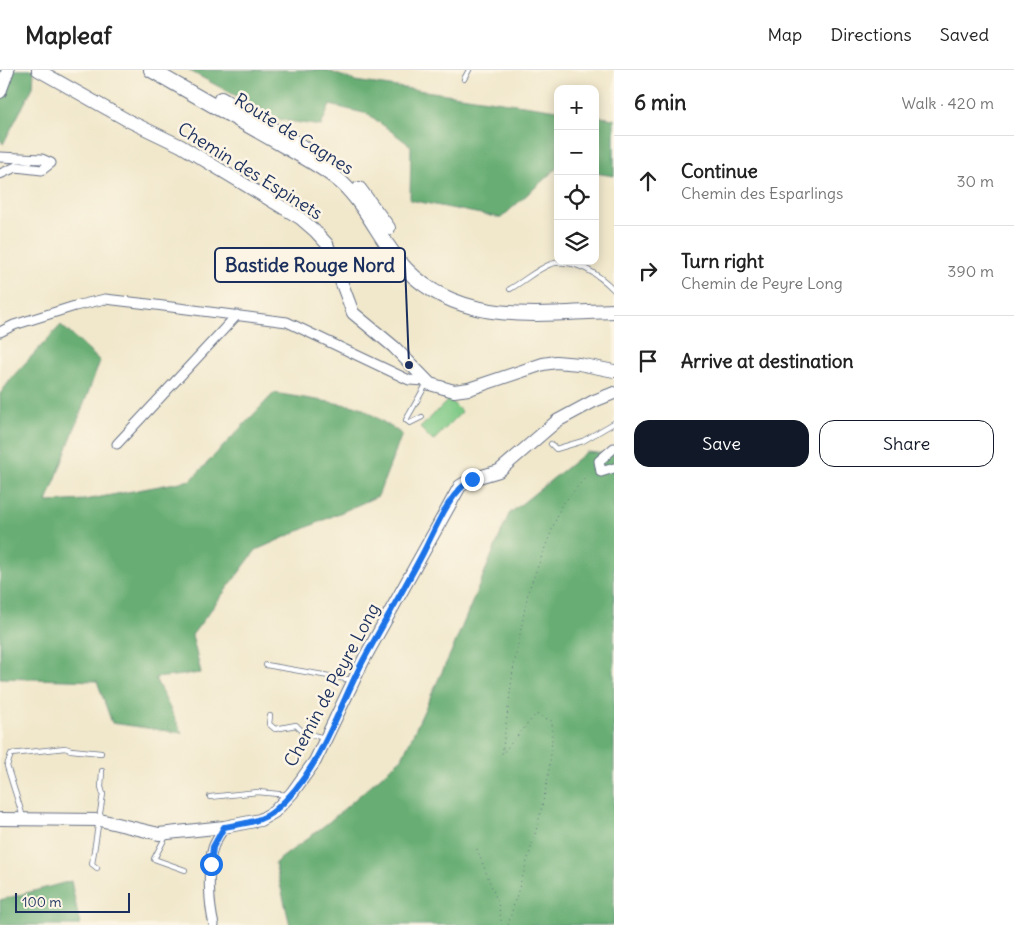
<!DOCTYPE html>
<html lang="en">
<head>
<meta charset="utf-8">
<style>
  :root { --surface:#fff; --page:#f2f2f2; --text:#222; --muted:#767676; --line:#e0e0e0; --accent:#111827 }
  body { margin:0; font-family:Delius,sans-serif; background:var(--page); color:var(--text) }
  .controls { position:absolute; right:15px; top:15px; display:grid; overflow:hidden; border-radius:10px; box-shadow:0 2px 12px #0003 }
  .controls button { width:45px; height:45px; display:grid; place-items:center; padding:0; border:0; border-bottom:1px solid var(--line); background:var(--surface); color:var(--text); font:25px sans-serif }
  .scale { position:absolute; left:15px; bottom:12px; width:115px; box-sizing:border-box; padding-left:5px; border:2px solid #1b2f5e; border-top:0; font-size:14px; line-height:18px; white-space:nowrap; color:#1b2f5e; -webkit-text-stroke:4px #fcf5e5; paint-order:stroke }
  .stop { position:absolute; width:15px; height:15px; margin:-11px; border:4px solid #1a73e8; border-radius:50%; background:#fff }
  .stop.end { background:#1a73e8; border-color:#fff; box-shadow:0 1px 5px #0008 }
  .list { margin:0; padding:0; list-style:none }
  h2 { display:flex; justify-content:space-between; align-items:center; height:65px; margin:0; padding:0 20px; font-size:21px }
  h2 small { font-size:16px; font-weight:400; color:var(--muted) }
  .list li { display:grid; grid-template-columns:32px 1fr auto; gap:15px; align-items:center; box-sizing:border-box; height:90px; padding:0 20px; border-top:1px solid var(--line) }
  .list b { display:block; font-size:19px; white-space:nowrap }
  .list p { margin:0; font-size:16px; white-space:nowrap; color:var(--muted) }
  .list em { font-size:16px; font-style:normal; color:var(--muted) }
  .actions { display:flex; gap:10px; padding:15px 20px }
  .actions a { flex:1; padding:11px 0; border:1px solid var(--accent); border-radius:15px; text-align:center; font-size:18px; color:var(--accent) }
  .actions .main { background:var(--accent); color:#fff }
  .icon { flex:none; width:28px; height:28px; fill:none; stroke:currentColor; stroke-width:2; stroke-linecap:round; stroke-linejoin:round }
  .map { position:relative; flex:none; width:614px; height:855px; overflow:hidden }
  header { display:flex; align-items:center; gap:30px; box-sizing:border-box; height:70px; padding:0 25px; background:var(--surface); border-bottom:1px solid var(--line) }
  header strong { font-size:24px }
  nav { display:flex; gap:28px; margin-inline-start:auto; font-size:18px }
  main { display:flex }
  aside { flex:1; background:var(--surface) }
  .map>svg:first-child { display:block }
  .green { fill:#7fc986; stroke:#4d7c72 }
  .forest { fill:#67ad73; stroke:#416e68 }
  .lines { fill:none; stroke-linecap:round; stroke-linejoin:round }
  .lane-casing { stroke:#667084; stroke-width:6 }
  .street-casing { stroke:#667084; stroke-width:11 }
  .secondary-casing { stroke:#667084; stroke-width:14 }
  .primary-casing { stroke:#667084; stroke-width:16 }
  .path { stroke:#667084; stroke-width:1; stroke-dasharray:1 4; stroke-linecap:butt }
  .lane { stroke:#fff; stroke-width:4.5 }
  .street { stroke:#fff; stroke-width:9 }
  .secondary { stroke:#fff; stroke-width:12 }
  .primary { stroke:#fff; stroke-width:14 }
  .route { stroke:#1a73e8; stroke-width:6 }
  .labels { text-anchor:middle; stroke-width:5; stroke-linejoin:round; paint-order:stroke }
  .street-label { font-size:18px; fill:#1b2f5e; stroke:#fcf5e5 }
  .leader { fill:none; stroke:#1b2f5e; stroke-width:2 }
  .callout-dot { fill:#1b2f5e; stroke:#fcf5e5; stroke-width:2 }
  .callout { fill:#fcf5e5; stroke:#1b2f5e; stroke-width:2 }
  .callout-label { font-size:19px; text-anchor:middle; font-weight:bold; fill:#1b2f5e }
</style>
</head>
<body>
<header>
<strong>Mapleaf</strong>
<nav><a>Map</a><a>Directions</a><a>Saved</a></nav>
</header>
<main>
<div class="map">
<svg width="614" height="855" viewBox="0 0 614 855">
  <rect width="100%" height="100%" fill="#fcf5e5"/>
  <filter id="ink" filterUnits="userSpaceOnUse"><feTurbulence type="fractalNoise" baseFrequency=".02" numOctaves="2"/><feDisplacementMap in="SourceGraphic" scale="10" xChannelSelector="R" yChannelSelector="G"/><feConvolveMatrix kernelMatrix="1 2 1 2 8 2 1 2 1" color-interpolation-filters="sRGB"/></filter>
  <filter id="wash" filterUnits="userSpaceOnUse"><feTurbulence type="fractalNoise" baseFrequency=".0096" numOctaves="4" result="noise"/><feDisplacementMap in="SourceGraphic" scale="20" xChannelSelector="R" yChannelSelector="G"/><feGaussianBlur stdDeviation="1.12" result="paint"/><feColorMatrix in="noise" values="0 0 0 0 0 0 0 0 0 0 0 0 0 0 0 0 0 1.4 0 .05"/><feComposite in="paint" operator="in"/></filter>
  <g filter="url(#wash)">
    <rect width="100%" height="100%" fill="#f1e8cc"/>
    <path class="green" d="M449,329L462,342L433,371L420,358Z"/>
    <path class="forest" d="M0,0H34L33,17L3,74L0,69Z
      M188,0H326L355,11L558,40V97L501,148L410,130L411,76L368,44L330,35L321,56L281,50Z
      M595,46L614,49V106L595,103Z
      M61,255L100,291L47,432L85,430L191,410L274,323L360,337L402,364L378,426L256,480L192,565L201,603L155,608L182,663L112,653L97,611L0,608V324L14,305Z
      M614,381V855H290L275,793L329,752L402,688L453,578L509,444L586,382L609,384Z
      M71,811L80,855H0V830Z"/>
  </g>
  <g filter="url(#ink)">
    <g class="lines">
      <g class="lane-casing">
        <path id="lane" d="M464,9L469,0
          M510,219C523,212 537,199 551,194C573,187 600,205 614,220
          M422,347L410,353L406,350L427,313
          M551,374L556,379L583,371L614,353
          M266,595L352,610
          M270,646L269,654L275,659L296,655L304,663L325,668
          M210,727L258,722L288,725
          M23,747L7,696L11,684L65,678L71,680L101,683
          M167,764L154,789L185,800
          M97,798L92,794L103,724L101,717L102,701"/>
      </g>
      <g class="street-casing">
        <path id="street" d="M0,87L42,89L51,93L42,100L16,97L0,104
          M0,262L14,255L75,236L105,229L148,234L287,252L409,310L426,311
          M117,374L237,245
          M614,378L599,391L601,402L614,398
          M214,855C209,835 207,798 213,778C215,771 221,764 224,757"/>
      </g>
      <g class="secondary-casing">
        <path id="secondary" d="M38,0L127,50L181,76L300,148L315,161L327,174L353,243L394,277L430,314L454,321L469,319L543,294L556,292L579,294L614,301
          M0,22L8,0
          M0,749L100,750L159,764L224,757L260,750L274,742L292,723L315,691L364,589L460,416L472,409L499,401L557,351L594,331L614,323"/>
      </g>
      <g class="primary-casing">
        <path id="primary" d="M151,0C196,26 241,51 286,77C305,88 327,99 343,114C369,139 382,174 406,199C462,257 542,243 614,241
          M221,29L328,92
          M359,119L388,158"/>
      </g>
      <path class="path" d="M477,779L498,833L502,855
        M508,855C526,790 554,720 552,651L536,644L502,684L513,601L528,522L561,436L592,400"/>
      <use href="#lane" class="lane"/>
      <use href="#street" class="street"/>
      <use href="#secondary" class="secondary"/>
      <use href="#primary" class="primary"/>
    </g>
  </g>
  <g class="lines" filter="url(#ink)">
    <path class="route" d="M211,794L213,777L224,757C241,754 261,752 274,741C319,705 338,638 364,589C383,554 404,519 423,483C436,458 448,424 472,409"/>
  </g>
  <g class="labels">
    <g class="street-label">
      <text transform="translate(294 64) rotate(32)" y="6">Route de Cagnes</text>
      <text transform="translate(250 101) rotate(32)" y="6">Chemin des Espinets</text>
      <text transform="translate(332 615) rotate(-62)" y="6">Chemin de Peyre Long</text>
    </g>
  </g>
  <path class="leader" d="M409 295L405 195"/>
  <circle class="callout-dot" cx="409" cy="295" r="5"/>
  <rect class="callout" x="215" y="178" width="190" height="34" rx="5"/>
  <g class="callout-label">
    <text x="310" y="202">Bastide Rouge Nord</text>
  </g>
</svg>
<div class="controls">
<button>+</button>
<button>−</button>
<button><svg class="icon" aria-label="locate" viewBox="0 0 24 24"><circle cx="12" cy="12" r="6"/><path d="M12 2v4M12 18v4M2 12h4M18 12h4"/></svg></button>
<button><svg class="icon" aria-label="layers" viewBox="0 0 24 24"><path d="M12 4l9 5-9 5-9-5zM3 14l9 5 9-5"/></svg></button>
</div>
<div class="scale">100 m</div>
<div class="stop" style="left:211px;top:794px"></div>
<div class="stop end" style="left:472px;top:409px"></div>
</div>
<aside>
<h2>6 min<small>Walk · 420 m</small></h2>
<ul class="list">
<li><svg class="icon" aria-label="ahead" viewBox="0 0 24 24"><path d="M12 20V5M6 11l6-6 6 6"/></svg><div><b>Continue</b><p>Chemin des Esparlings</p></div><em>30 m</em></li>
<li><svg class="icon" aria-label="right" viewBox="0 0 24 24"><path d="M7 20v-9h11M14 6l5 5-5 5"/></svg><div><b>Turn right</b><p>Chemin de Peyre Long</p></div><em>390 m</em></li>
<li><svg class="icon" aria-label="arrive" viewBox="0 0 24 24"><path d="M6 21V4h12l-3 4 3 4H6"/></svg><div><b>Arrive at destination</b></div></li>
</ul>
<div class="actions"><a class="main">Save</a><a>Share</a></div>
</aside>
</main>
</body>
</html>
